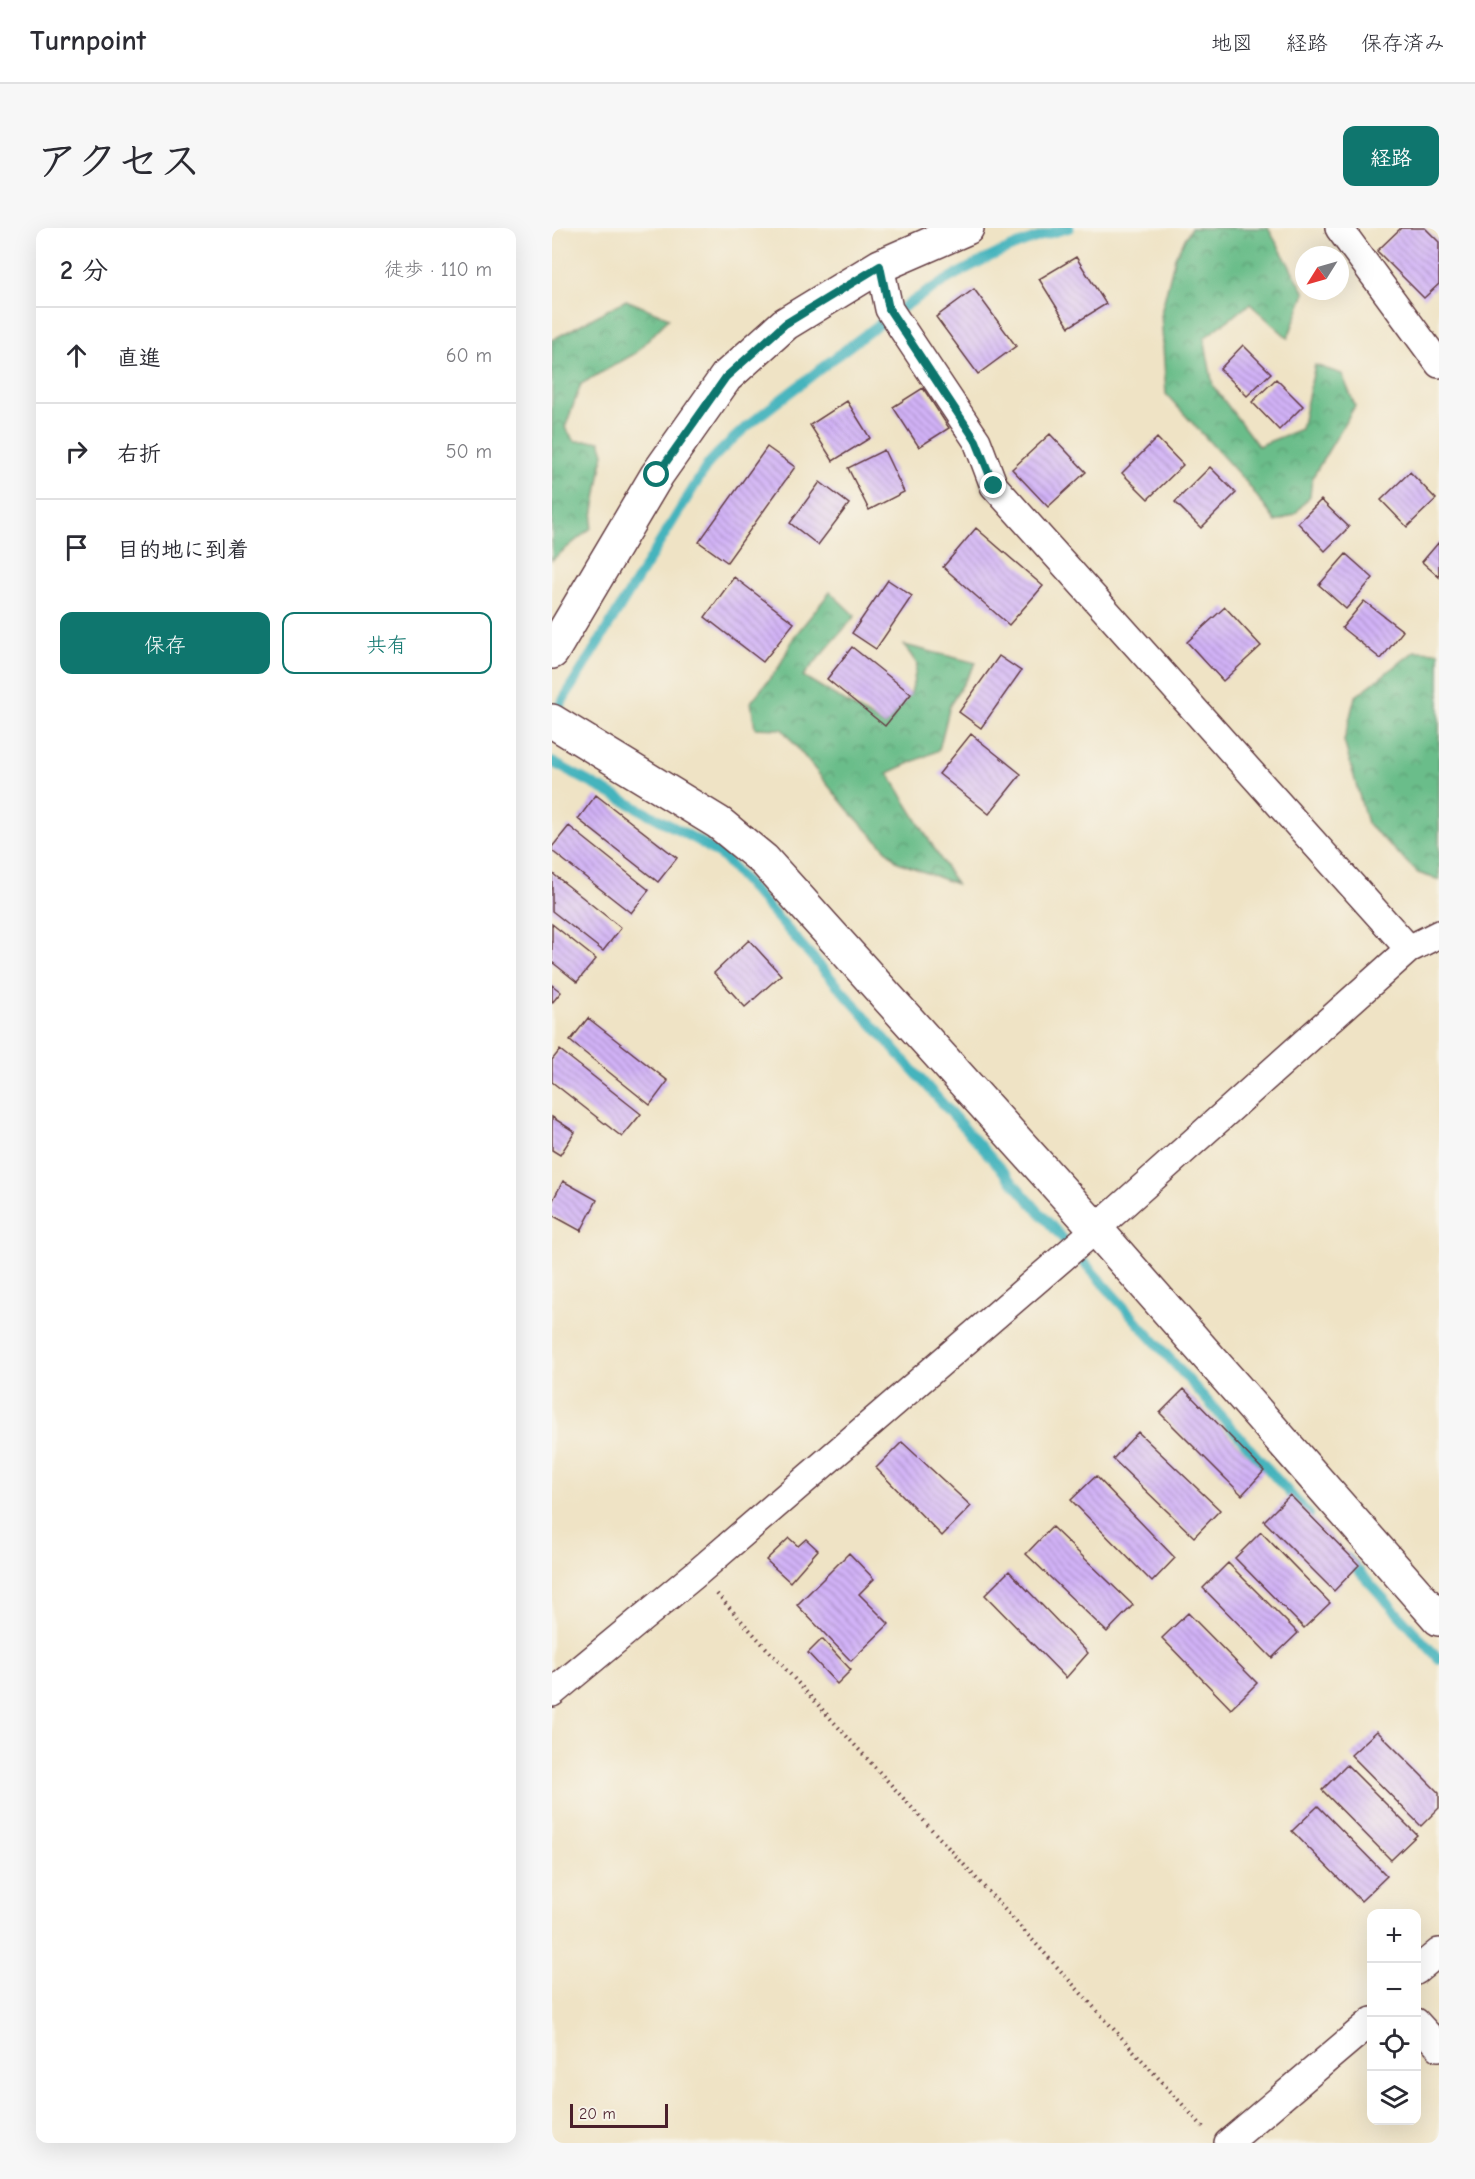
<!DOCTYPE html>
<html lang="ja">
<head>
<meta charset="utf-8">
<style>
  :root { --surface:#fff; --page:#f7f7f7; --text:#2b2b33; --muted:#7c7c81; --line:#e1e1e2; --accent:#0f766e }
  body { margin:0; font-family:"Comic Neue","Klee One",sans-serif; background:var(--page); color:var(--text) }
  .controls { position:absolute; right:18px; bottom:18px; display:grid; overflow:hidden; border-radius:12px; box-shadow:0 6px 24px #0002 }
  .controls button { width:54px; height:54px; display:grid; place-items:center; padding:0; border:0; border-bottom:2px solid var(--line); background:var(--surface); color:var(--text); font:30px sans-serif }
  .compass { position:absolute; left:743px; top:18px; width:54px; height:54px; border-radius:50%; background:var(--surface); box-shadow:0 6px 24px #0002; rotate:233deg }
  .scale { position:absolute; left:18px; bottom:15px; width:98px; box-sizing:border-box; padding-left:6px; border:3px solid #4a1f2b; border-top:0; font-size:16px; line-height:21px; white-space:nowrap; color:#4a1f2b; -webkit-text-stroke:4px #f7f3e8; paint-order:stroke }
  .stop { position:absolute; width:18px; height:18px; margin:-14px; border:4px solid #0f766e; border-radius:50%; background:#fff }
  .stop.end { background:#0f766e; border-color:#fff; box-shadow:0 2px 6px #0008 }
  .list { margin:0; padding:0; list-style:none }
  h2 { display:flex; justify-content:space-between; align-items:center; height:78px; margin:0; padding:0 24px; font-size:26px }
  h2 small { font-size:20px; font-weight:400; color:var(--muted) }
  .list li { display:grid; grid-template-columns:39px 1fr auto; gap:18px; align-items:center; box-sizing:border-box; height:96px; padding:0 24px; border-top:2px solid var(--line) }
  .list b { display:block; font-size:22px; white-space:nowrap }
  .list em { font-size:20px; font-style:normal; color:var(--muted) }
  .actions { display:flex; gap:12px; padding:18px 24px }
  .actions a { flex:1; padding:14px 0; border:2px solid var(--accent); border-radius:12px; text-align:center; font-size:21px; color:var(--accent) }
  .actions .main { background:var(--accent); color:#fff }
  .icon { flex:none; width:33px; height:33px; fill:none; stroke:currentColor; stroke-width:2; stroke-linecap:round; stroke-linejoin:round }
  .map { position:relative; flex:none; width:887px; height:1915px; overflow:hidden; border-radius:12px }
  header { display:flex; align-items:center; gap:36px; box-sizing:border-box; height:84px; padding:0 30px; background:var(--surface); border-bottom:2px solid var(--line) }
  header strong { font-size:28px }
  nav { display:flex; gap:33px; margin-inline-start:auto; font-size:21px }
  .intro { display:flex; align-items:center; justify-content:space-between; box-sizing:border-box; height:144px; padding:0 36px }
  h1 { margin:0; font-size:42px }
  .button { padding:15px 27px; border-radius:12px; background:var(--accent); color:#fff; font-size:21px; font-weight:700 }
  main { display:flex; gap:36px; padding:0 36px }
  aside { flex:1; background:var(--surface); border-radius:12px; box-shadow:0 6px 24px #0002 }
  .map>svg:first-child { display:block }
  .forest { fill:url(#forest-crowns); stroke:#5a6e5a; stroke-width:1.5 }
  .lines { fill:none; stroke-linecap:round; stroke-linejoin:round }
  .stream { stroke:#45b4bd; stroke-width:10 }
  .building { fill:url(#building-back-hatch) }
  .minor-casing { stroke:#633c42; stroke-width:30 }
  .tertiary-casing { stroke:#633c42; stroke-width:36 }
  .path { stroke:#633c42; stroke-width:4; stroke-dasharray:1.5 4.5; stroke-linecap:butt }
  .minor { stroke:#fff; stroke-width:27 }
  .tertiary { stroke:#fff; stroke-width:33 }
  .route { stroke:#0f766e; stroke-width:8 }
</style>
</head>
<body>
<header>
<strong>Turnpoint</strong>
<nav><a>地図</a><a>経路</a><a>保存済み</a></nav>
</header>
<div class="intro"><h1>アクセス</h1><a class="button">経路</a></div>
<main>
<aside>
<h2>2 分<small>徒歩 · 110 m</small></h2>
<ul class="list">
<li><svg class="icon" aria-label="ahead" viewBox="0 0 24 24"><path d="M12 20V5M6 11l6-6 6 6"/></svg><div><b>直進</b></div><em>60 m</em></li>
<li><svg class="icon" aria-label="right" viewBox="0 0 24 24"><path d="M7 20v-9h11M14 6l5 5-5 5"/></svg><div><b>右折</b></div><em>50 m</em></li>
<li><svg class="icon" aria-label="arrive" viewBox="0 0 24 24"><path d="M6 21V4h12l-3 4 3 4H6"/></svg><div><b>目的地に到着</b></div></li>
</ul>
<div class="actions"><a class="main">保存</a><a>共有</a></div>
</aside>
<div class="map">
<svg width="887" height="1915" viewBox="0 0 887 1915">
  <defs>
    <pattern id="forest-crowns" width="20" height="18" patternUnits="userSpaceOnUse" patternTransform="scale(1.5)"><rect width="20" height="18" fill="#6abd8a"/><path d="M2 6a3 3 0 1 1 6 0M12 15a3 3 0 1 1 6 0" fill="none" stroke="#599971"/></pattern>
    <pattern id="building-back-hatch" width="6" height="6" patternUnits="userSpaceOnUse" patternTransform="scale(1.5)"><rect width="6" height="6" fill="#d1b2f7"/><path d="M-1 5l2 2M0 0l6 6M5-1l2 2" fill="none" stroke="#ac90c8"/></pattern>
  </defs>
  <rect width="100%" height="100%" fill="#f7f3e8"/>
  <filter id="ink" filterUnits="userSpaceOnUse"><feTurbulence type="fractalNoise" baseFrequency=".0167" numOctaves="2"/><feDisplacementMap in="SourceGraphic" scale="12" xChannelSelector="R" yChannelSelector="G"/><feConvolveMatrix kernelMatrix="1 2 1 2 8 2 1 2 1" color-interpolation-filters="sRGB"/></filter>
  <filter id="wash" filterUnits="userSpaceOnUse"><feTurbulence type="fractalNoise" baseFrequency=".008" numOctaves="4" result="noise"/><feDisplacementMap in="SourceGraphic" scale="24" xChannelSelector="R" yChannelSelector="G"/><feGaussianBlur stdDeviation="1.35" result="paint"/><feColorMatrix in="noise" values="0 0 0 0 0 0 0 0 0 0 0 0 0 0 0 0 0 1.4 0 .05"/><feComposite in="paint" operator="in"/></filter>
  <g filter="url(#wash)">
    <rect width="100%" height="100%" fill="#efe3c5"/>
    <path class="forest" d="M639,0H716L753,65L736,110L698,76L652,110L661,158L706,218L749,201L763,137L790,146L803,178L760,250L758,268L743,286L724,294L695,255L614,166L609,85L623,29Z
      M74,72L117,90L84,125L29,156L13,200L23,213H48L52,225L39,300L0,332V112Z
      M278,364L303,388L251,448L333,498L359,466L365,436L352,417L424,435L398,477L387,522L336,545L404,656L346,634L297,583L230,501L203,500L199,474L227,439L242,409Z
      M863,423L887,424V652L866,645L815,595L792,513L803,469Z"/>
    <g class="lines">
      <path class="stream" d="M0,490L156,236C185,204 219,179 253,153C332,90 418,25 517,0
        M0,534L147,613L172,630L757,1287
        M795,1330L887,1431"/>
    </g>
    <g id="blocks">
      <path class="building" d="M849,0H873L887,14V56L872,70L825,23Z
        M524,29L554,76L517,99L487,51Z
        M422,61L464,118L426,146L384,89Z
        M691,117L719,145L695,168L668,141Z
        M724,151L751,178L727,202L700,174Z
        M371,160L397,200L367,219L341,179Z
        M295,173L318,210L281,233L258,197Z
        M498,206L534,244L496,279L460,241Z
        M605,210L631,237L596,271L570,245Z
        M215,219L243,239L175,334L147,314Z
        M332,222L352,264L317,282L296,240Z
        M658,239L684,265L649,300L623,274Z
        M858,244L884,271L855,299L829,272Z
        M268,254L297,276L266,317L238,295Z
        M769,272L797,299L773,323L746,295Z
        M424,300L491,358L457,397L391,339Z
        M887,314V349L870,334Z
        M794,326L821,350L794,381L767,357Z
        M182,349L242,395L211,434L153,389Z
        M336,352L360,368L324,421L300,405Z
        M812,373L851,403L829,431L790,400Z
        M673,379L709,418L671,453L635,414Z
        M300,419L359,466L333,498L275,451Z
        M447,428L469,443L429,500L407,484Z
        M419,506L469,546L437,586L387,546Z
        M44,567L125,630L106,654L26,591Z
        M17,598L97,662L79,685L0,623V619Z
        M0,645L69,700L51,723L0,683Z
        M0,696L44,731L25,754L0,734Z
        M197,712L229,747L193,779L162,745Z
        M0,757L9,764L0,775Z
        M36,790L116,853L98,877L18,813Z
        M8,822L89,886L70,909L0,854V832Z
        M0,889L23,904L8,927L0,922Z
        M11,953L45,972L29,1003L0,987V974Z
        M632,1161L712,1243L690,1267L608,1185Z
        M586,1204L668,1282L642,1309L561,1231Z
        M350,1214L419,1278L390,1308L324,1240Z
        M544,1248L623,1330L600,1354L519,1272Z
        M738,1267L807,1337L782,1363L712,1293Z
        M500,1299L581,1377L555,1404L474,1326Z
        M709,1304L778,1375L752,1400L683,1330Z
        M237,1310L246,1318L254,1311L266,1322L238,1354L214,1332Z
        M297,1325L322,1351L307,1366L337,1396L299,1433L245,1377Z
        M676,1335L746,1405L720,1430L651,1360Z
        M457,1343L536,1425L514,1450L433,1367Z
        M636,1385L705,1455L679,1481L610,1410Z
        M270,1411L299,1442L285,1456L256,1425Z
        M825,1503L887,1565V1580L869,1598L799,1527Z
        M795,1537L865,1607L839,1632L770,1562Z
        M766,1578L835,1648L809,1673L740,1603Z"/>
    </g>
  </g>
  <g filter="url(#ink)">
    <use href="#blocks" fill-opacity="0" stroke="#633c42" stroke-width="1.5"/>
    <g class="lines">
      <g class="minor-casing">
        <path id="minor" d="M787,0L887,136
          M328,38L337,81L425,213L442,258L857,721
          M0,1465L145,1345L544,1001L857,721L887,706
          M864,1743L887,1724
          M864,1794L887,1819
          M676,1915L820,1793"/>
      </g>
      <g class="tertiary-casing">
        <path id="tertiary" d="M0,424L105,247L174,149L233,96L328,38L415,0
          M0,493L167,595L212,632L544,1001L887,1391"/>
      </g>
      <path class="path" d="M165,1366L651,1899"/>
      <use href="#minor" class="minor"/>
      <use href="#tertiary" class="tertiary"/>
    </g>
  </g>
  <g class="lines" filter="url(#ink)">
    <path class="route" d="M105,247L174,149L233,96L328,38L337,81L424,213L442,258"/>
  </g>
</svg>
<div class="controls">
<button>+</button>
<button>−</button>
<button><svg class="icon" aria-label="locate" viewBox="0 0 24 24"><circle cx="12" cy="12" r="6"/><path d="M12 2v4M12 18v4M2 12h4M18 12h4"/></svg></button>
<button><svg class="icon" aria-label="layers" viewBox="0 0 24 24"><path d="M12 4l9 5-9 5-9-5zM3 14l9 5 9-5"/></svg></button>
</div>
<svg class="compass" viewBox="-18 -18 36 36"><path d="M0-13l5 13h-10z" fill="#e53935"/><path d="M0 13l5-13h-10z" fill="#7c7c81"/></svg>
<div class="scale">20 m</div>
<div class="stop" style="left:105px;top:247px"></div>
<div class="stop end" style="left:442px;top:258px"></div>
</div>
</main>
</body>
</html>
